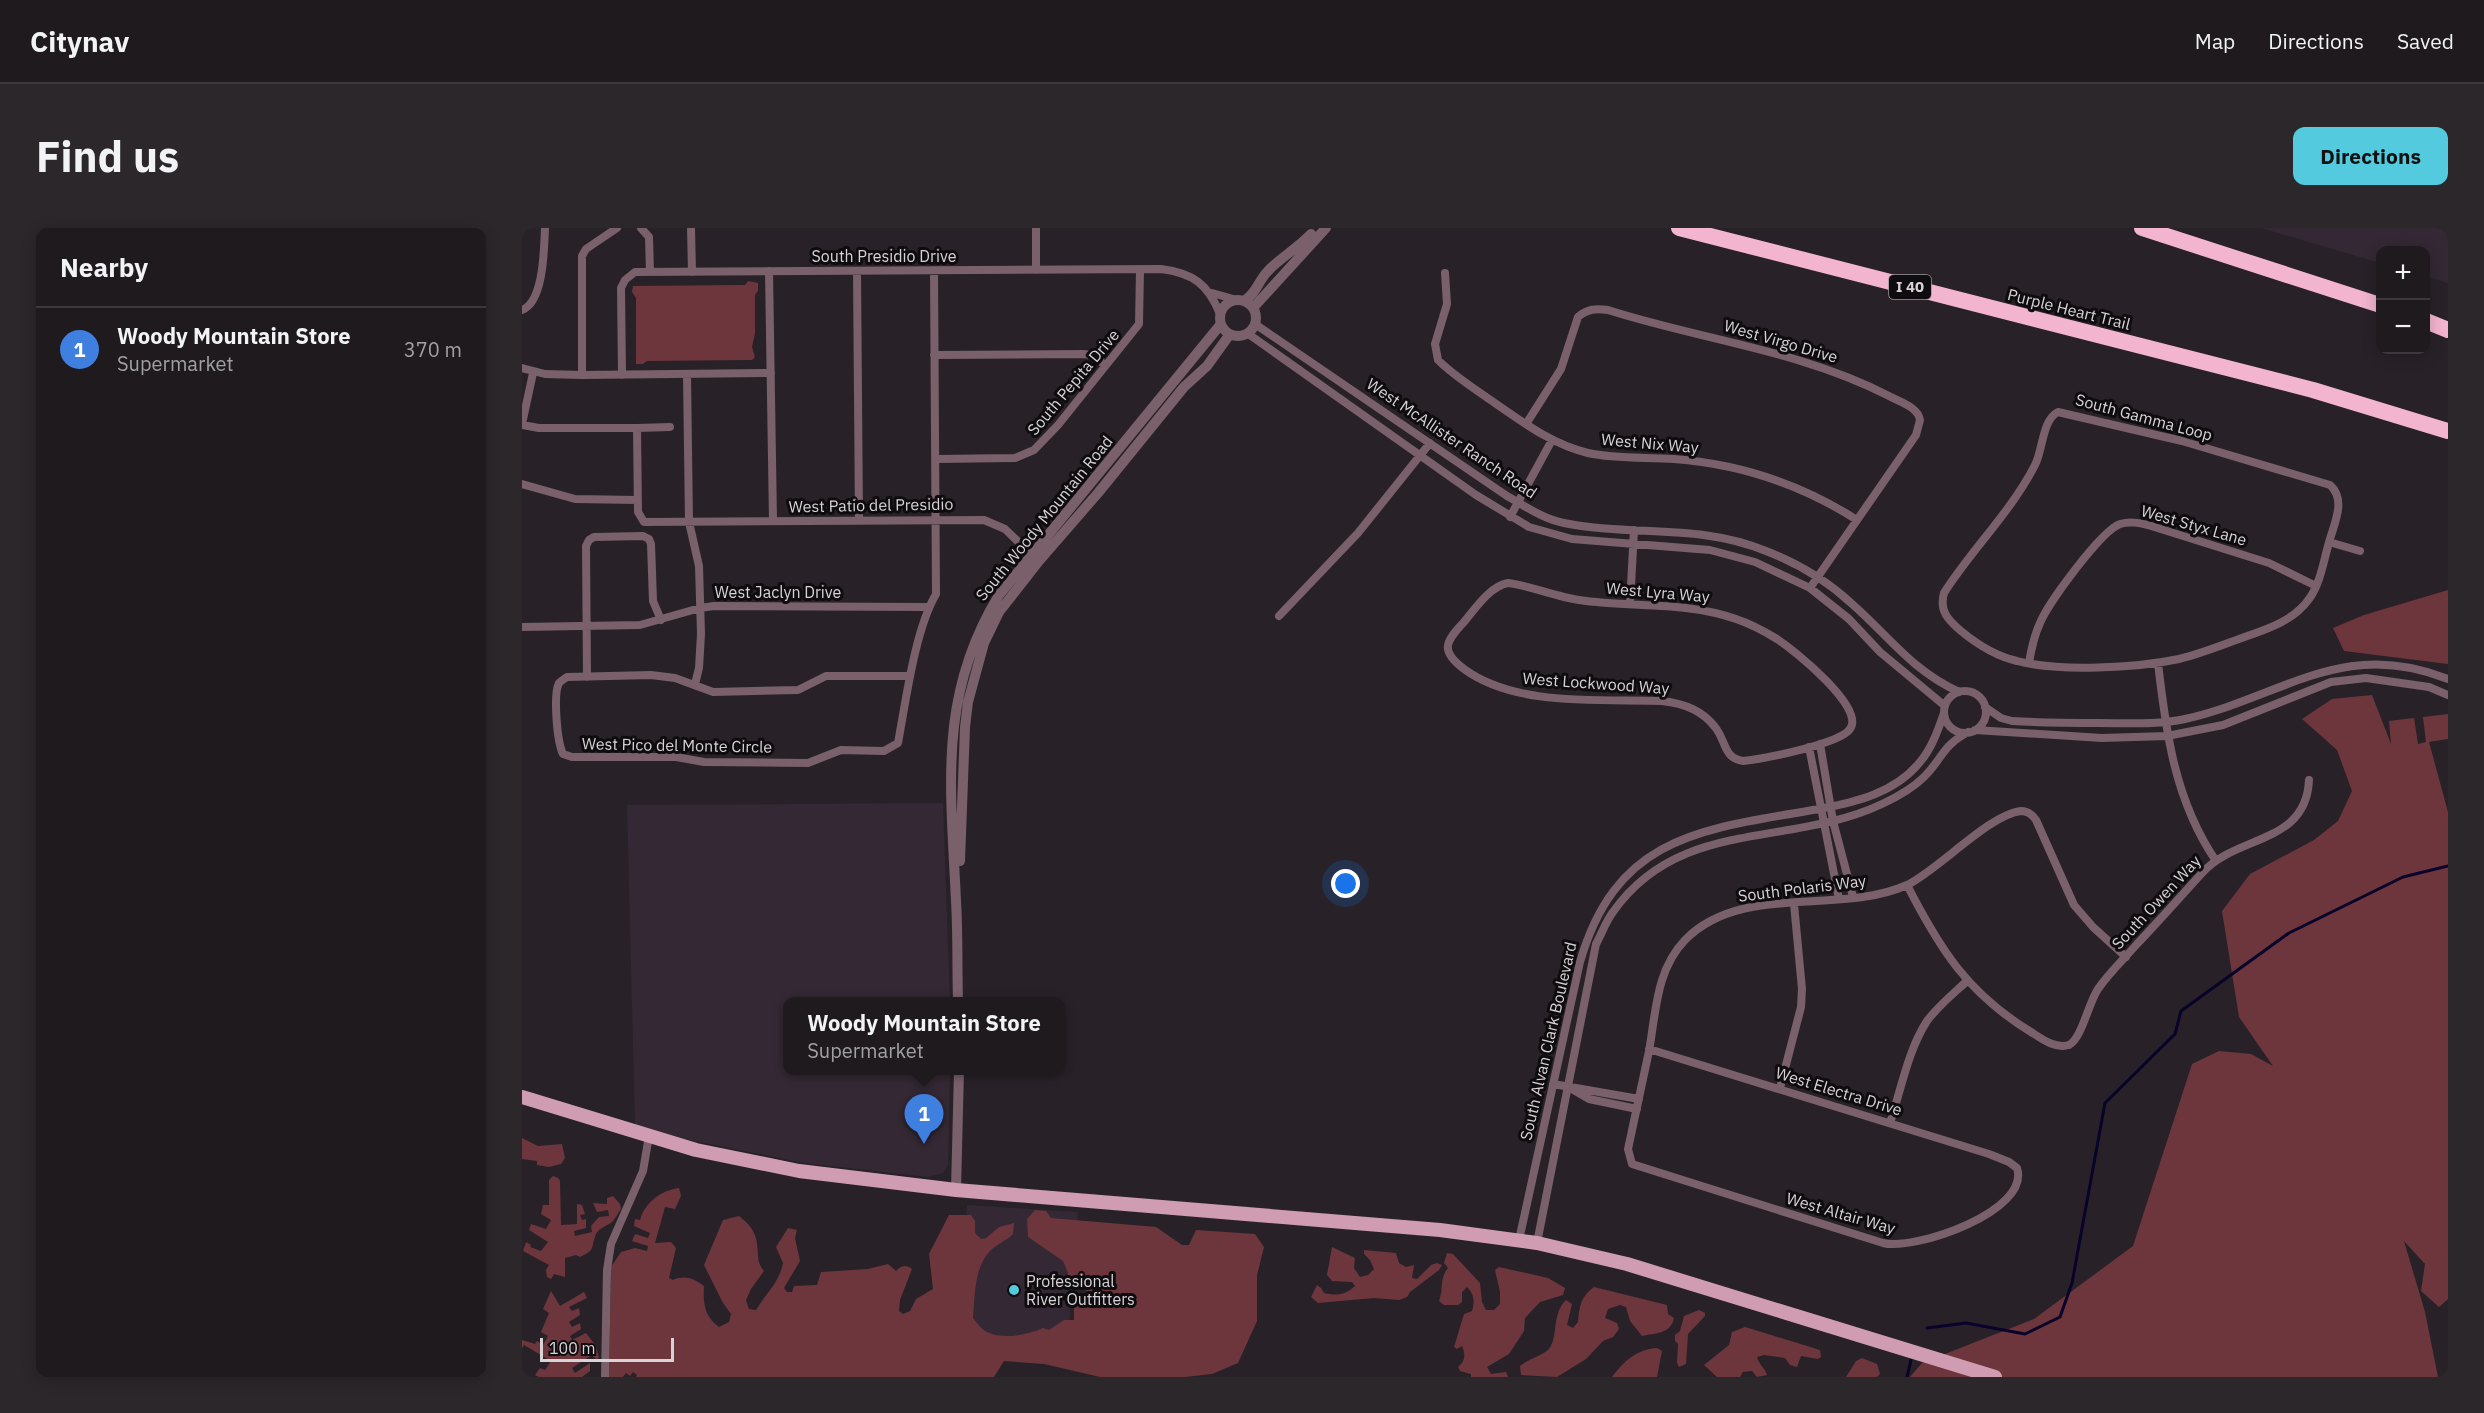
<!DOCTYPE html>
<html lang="en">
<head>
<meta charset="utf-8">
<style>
  :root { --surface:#1e1a1e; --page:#2b272b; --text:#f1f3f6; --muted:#a1a1a4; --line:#3c383c; --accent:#54cade }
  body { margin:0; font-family:"IBM Plex Sans",sans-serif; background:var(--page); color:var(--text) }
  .controls { position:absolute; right:18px; top:18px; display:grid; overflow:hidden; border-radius:12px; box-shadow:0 3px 15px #0003 }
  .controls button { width:54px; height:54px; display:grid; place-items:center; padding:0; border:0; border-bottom:2px solid var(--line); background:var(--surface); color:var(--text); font:30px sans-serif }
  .scale { position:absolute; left:18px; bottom:15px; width:134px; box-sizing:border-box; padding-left:6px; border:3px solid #d7d3d7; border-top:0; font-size:16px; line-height:21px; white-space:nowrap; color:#d7d3d7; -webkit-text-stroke:4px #0f0c0f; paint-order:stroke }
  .you { position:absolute; left:824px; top:656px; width:21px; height:21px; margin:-15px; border:4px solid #fff; border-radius:50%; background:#1a73e8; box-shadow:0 0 0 9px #1a73e833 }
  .badge { display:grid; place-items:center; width:39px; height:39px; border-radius:50%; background:var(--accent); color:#fff; font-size:20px; font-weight:700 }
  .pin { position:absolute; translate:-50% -50px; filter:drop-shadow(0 2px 3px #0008) }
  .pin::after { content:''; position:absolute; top:32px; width:21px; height:18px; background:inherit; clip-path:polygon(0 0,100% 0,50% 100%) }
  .popup { position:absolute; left:261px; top:769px; width:282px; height:78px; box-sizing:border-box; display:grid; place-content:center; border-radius:12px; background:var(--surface); filter:drop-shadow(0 2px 4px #0005); font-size:20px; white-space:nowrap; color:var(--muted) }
  .popup b { font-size:22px; color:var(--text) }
  .popup::after { content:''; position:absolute; left:50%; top:100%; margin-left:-12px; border:12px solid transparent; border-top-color:var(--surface) }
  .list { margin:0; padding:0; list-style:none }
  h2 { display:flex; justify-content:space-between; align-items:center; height:78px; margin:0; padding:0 24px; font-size:26px }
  h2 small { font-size:20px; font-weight:400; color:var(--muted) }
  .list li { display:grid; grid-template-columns:39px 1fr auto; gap:18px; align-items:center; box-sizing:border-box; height:84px; padding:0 24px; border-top:2px solid var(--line) }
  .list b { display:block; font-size:22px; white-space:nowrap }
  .list p { margin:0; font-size:20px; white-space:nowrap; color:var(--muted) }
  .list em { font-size:20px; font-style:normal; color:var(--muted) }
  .map { position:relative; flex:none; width:1926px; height:1149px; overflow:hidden; border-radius:12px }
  header { display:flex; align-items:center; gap:36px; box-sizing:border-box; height:84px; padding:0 30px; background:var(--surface); border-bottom:2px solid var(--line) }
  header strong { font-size:28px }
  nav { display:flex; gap:33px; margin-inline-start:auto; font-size:21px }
  .intro { display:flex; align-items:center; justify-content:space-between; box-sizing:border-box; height:144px; padding:0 36px }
  h1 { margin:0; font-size:42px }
  .button { padding:15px 27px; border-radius:12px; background:var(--accent); color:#111; font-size:21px; font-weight:700 }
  main { display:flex; gap:36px; padding:0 36px }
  aside { flex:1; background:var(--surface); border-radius:12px; box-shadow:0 3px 15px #0003 }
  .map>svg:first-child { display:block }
  .built { fill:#332833 }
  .green { fill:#6c363c }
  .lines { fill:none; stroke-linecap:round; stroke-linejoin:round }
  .stream { stroke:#09022b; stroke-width:3 }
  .minor { stroke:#79606b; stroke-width:8 }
  .tertiary { stroke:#79606b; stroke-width:10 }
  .primary { stroke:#d09cb2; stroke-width:14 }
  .motorway { stroke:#f2b4cf; stroke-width:16 }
  .poi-dot { fill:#54cade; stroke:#0f0c0f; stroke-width:2 }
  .labels { text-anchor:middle; stroke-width:6; stroke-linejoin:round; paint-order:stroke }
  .shield { fill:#0f0c0f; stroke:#9b979b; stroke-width:1.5 }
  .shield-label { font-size:15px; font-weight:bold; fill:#d7d3d7 }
  .street-label { font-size:16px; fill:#d7d3d7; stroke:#0f0c0f }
  .poi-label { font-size:16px; fill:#d7d3d7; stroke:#0f0c0f; text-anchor:start }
</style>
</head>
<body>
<header>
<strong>Citynav</strong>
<nav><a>Map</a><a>Directions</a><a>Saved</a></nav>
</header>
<div class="intro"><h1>Find us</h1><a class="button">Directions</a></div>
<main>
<aside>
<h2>Nearby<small></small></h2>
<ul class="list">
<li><span class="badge" style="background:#3f7fe0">1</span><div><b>Woody Mountain Store</b><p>Supermarket</p></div><em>370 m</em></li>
</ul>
</aside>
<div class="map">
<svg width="1926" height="1149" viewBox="0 0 1926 1149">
  <rect width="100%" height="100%" fill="#282228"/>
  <path class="built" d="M1739,0H1926V55L1904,48V22H1858V35Z
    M421,575L428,773L266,774V842L428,843L426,937L421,945L406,949L282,935L163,911L113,897L105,577Z
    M445,977L556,984L546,1115L437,1108Z"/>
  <path class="green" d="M226,53L236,55V63L233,67V105L230,119L233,129L230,132L125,133L121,136H114V70L110,64L111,58L223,57Z
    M1926,362V436L1822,423L1811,400L1842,387Z
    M1850,467L1869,516L1867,493L1892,490L1896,516L1904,514L1901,489L1926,486V511L1907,514L1926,584V1071L1917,1079L1899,1063L1903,1036L1882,1013L1903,1084L1916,1149H1388L1400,1135L1512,1091L1611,1018L1670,836L1697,823L1729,826L1751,838L1717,789L1700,683L1728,646L1792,612L1816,593L1830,563L1815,522L1780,491L1810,471Z
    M0,910L16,918L40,916L43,930L39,936L27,939L15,937V933L0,931Z
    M31,948L36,950L38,953L39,997L55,996V976L60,977L63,986L58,987L60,992L64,991V1000L52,1003L53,1008L70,1004L69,998L77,989L87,988L86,982L75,984L71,975L85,976V970L91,968L98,976L99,981C96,985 93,991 90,994C85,998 78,999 74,1006C68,1020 75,1021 58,1029L54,1027L43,1030V1049L32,1046L29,1051L25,1049L24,1042L27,1037L1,1023L4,1014L9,1017L8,1019L19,1023L26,1014L7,1002L9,996L24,1001L29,992L19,986L21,977H27V952Z
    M157,960L159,968L153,981L143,979L133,1015L149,1014L154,1020L147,1050L151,1052C163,1047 171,1050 182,1058C181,1075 182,1088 197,1099L207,1094L209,1086L201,1075L182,1037L201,992L217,988C226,995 234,1003 235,1016C237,1028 234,1033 242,1043L229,1061L224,1072L227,1081L234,1082C244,1065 257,1055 261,1035L254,1019L266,1000L275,1002L273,1010L278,1033L262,1060L265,1064H270L272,1058L295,1057L299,1044L346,1041L366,1036L374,1043C380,1038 383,1036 390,1041L378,1072L377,1083L381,1086L388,1083L394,1071L411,1061L407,1026L427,987H449L453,993V1005L459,1011L464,1010L477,999L492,995L491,1006C484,1013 475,1016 468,1023C452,1040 453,1067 451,1090C455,1095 459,1101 465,1104C481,1112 505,1107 521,1100L527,1102L542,1092H552V1080L561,1075L565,1064L562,1056L554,1055L545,1062L546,1045L541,1033L506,1009L505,991L513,982L524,983L529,990L634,999L660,1017H667L674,1002L733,1006L742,1019L735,1047V1093L716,1135L690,1146L663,1149H578L522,1136L482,1133L472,1149H114L115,1147L111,1144L108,1148L104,1145L101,1149H87L89,1039L99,1024L113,1020L125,1023L126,1018L110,1013L113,1006L126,1010L128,1005L112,998L113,991L118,992C123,974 140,962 157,960Z
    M810,1019L833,1030L832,1040L838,1049L846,1047L852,1041L848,1032L842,1026V1022L874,1025L877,1035L884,1039L892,1037L890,1050L895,1051L909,1037L915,1035L920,1037L917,1042L888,1064L885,1069L877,1072L852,1070L796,1075L789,1069L795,1057L799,1060L802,1065C814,1068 824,1067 833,1058L830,1054L810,1053L805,1047Z
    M925,1025L931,1026L958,1055L960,1074L964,1082H972L978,1076V1064L973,1042L977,1039L1026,1050L1043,1060L1041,1067L1018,1074L1003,1090L1002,1103L987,1126L965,1139L969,1146L984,1144L986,1149H949V1146L938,1143L936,1139C943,1133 944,1127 940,1118L935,1121L932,1119L942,1086L950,1083C953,1073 952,1066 945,1059L940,1064V1074L936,1077H922L917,1073C922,1060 917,1051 926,1040L922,1035Z
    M1072,1059L1145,1077L1146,1086L1152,1090C1149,1106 1133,1105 1120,1108L1108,1093L1104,1079L1098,1077L1086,1081L1083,1090L1095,1095L1097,1101L1091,1109L1081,1113L1064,1131L1035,1149L999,1147L998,1138C1006,1131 1022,1127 1027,1121C1037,1107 1029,1087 1044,1072L1050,1076L1045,1097L1051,1100L1056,1094C1057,1079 1059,1068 1072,1059Z
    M29,1063L38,1078L62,1064L65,1070L47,1079L50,1083L57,1080L58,1087L47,1094L50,1099L58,1095L59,1101L48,1108L50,1112L64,1105L74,1118L77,1130L74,1131L70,1127L50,1140L53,1145L68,1135V1143L60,1149H17L13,1147L18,1140L23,1142L29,1133L2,1117L0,1120V1112L13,1116L15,1113L21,1117L26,1108L19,1104L27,1085L21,1081Z
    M1177,1082L1183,1085V1088L1166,1106L1164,1136L1157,1139L1155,1135L1156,1116L1153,1113V1107L1158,1103L1162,1088Z
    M1223,1099L1298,1122L1299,1129L1296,1131L1279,1128L1275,1139L1268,1137L1263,1130L1242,1127L1235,1129C1237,1137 1243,1140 1245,1147L1235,1149L1230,1143L1221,1144L1218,1149H1195L1182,1137L1207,1117L1210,1104Z
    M1135,1120L1140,1123L1135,1149H1090C1102,1133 1115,1121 1135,1120Z
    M1340,1130L1355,1136L1358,1146L1355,1149H1324L1334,1133Z"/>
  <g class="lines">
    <path class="stream" d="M1405,1100L1444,1095L1503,1106L1538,1089L1550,1055L1583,875L1653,806L1659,783L1767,705L1881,649L1926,638
      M1385,1149L1389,1132"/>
    <path class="minor" d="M119,0L127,9L128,44
      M169,0L170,44
      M514,0V42
      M247,43L251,293
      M335,43L337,292
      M923,45L925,76L913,116L916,132C931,147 950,159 967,171C998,192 1028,216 1066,225C1094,231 1123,229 1152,231C1218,236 1279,256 1335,292
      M690,65L715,72
      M0,82C22,74 22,20 23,0
      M733,96L985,268C1003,278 1021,291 1042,295C1111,309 1176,295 1244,323C1275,335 1304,352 1329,375C1367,408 1389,442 1437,464
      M725,105L954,267L1007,299L1050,311L1188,322L1233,334L1288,360L1327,391L1358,424L1423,478
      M412,127L561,126L570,127L583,137
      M0,140L23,146L60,147L249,145
      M60,147V28L64,21L95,0
      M100,147L99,60L103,52L113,44L639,41C671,45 686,56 698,86
      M165,147L167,294L177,338L179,406L177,440L173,456
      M1536,184L1660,213L1808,257C1824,271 1813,294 1808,311C1802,330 1799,355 1787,371C1771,394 1742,402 1717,411C1698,418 1678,426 1657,431C1614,440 1537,444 1495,433C1473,428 1456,417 1439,403C1426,392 1417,383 1422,365C1450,321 1489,284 1513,237C1521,222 1520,192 1536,184Z
      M0,196L11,145
      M1004,196L1039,141L1056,89C1065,81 1074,80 1086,82C1180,112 1278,122 1367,168C1378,174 1396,179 1398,192L1394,207L1288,360
      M0,197L17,200H115
      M148,199L115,200L116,284L122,294L462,292L483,301L514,331
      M414,231L493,230L512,222L536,197L617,96L618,42
      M0,256L53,271L115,272
      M988,289L1030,212
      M1807,314L1838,323
      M986,355C1006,357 1034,369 1057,372C1110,380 1163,373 1214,391C1229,396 1242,403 1255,411C1272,422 1344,480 1328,501C1318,516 1241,531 1221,533C1201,530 1204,512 1193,499C1180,482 1160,475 1140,473C1077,471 994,479 942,441C918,423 923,414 942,394C953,381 968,358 986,355Z
      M1108,376L1112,302
      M757,388L836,305L908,215
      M0,399L118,397L178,380L192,378L406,379
      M1507,435C1509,422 1512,408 1518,395C1526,375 1579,303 1598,296C1608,293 1617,295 1626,297L1747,335L1794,358
      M1636,435C1644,505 1653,573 1694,633
      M388,448H304L276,462L191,464L153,450L129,447L45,449C42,451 39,453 37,455C31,466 35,514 41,526L50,529H154L182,534L286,535L319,522L362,523L376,515C384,472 393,402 414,366L412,43
      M65,449L64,318L67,312L72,309L121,308L127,311L129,316L131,373L139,392
      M1422 484a21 21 0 1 1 42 0a21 21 0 1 1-42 0Z
      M1463,479L1479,490L1490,493C1519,495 1548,495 1577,495C1605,495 1635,497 1663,491C1761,469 1820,409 1926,451
      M1453,502L1580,510L1645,508L1701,497L1809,454L1844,450L1907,459L1926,467
      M1298,516L1311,593L1331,669
      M1287,519L1317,671
      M1385,657C1418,721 1445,765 1509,804C1520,811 1533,821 1547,817C1560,810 1566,776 1576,761C1587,745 1602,731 1615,716C1637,693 1658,669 1680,645C1715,606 1784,617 1787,552
      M1127,821L1467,926L1487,934L1495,940C1509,983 1393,1023 1361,1015L1110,936L1106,921C1113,888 1120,856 1127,823C1134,784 1134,742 1163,712C1220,654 1316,688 1385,657C1416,642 1468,586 1499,583C1506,583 1510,586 1514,592L1552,677L1571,699L1604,729
      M1031,856L1117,871
      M1258,860L1279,779L1280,761L1272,676
      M1050,861L1067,871L1115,881
      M1368,895C1379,862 1386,822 1405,793C1416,778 1431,766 1445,753
      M997,1012L1058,734C1095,606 1182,601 1297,581C1334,574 1373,565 1398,534C1410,520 1416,502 1422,485
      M1015,1015L1074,716C1080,705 1084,693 1091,684C1158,589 1267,620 1360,576C1375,569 1390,561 1402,549C1421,530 1420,518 1446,504
      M83,1149L85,1042L89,1016L121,943L127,908"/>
    <path class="tertiary" d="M698 90a18 18 0 1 1 36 0a18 18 0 1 1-36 0Z
      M722,73C735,65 736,53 746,43C758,30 776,20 789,6
      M731,80L804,0
      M438,633L443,499L446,474L462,415L477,384L517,333L576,265L662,159L685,138L708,106
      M436,774C435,740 436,706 434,673C429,560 415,468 477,367L699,96
      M434,962L437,842"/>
    <path class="primary" d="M0,869L174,922L277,943L434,962L918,1002L1015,1015L1105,1036L1473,1149"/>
    <path class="motorway" d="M1157,0L1791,162L1926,203
      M1620,0L1858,77
      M1904,93L1926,102"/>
  </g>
  <circle class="poi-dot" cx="492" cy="1062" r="6"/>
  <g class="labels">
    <rect class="shield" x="1367" y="47" width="42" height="24" rx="4.5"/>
    <g class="shield-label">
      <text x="1388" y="64">I 40</text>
    </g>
    <g class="street-label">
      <text x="362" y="34">South Presidio Drive</text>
      <text transform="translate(1547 81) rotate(14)" y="6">Purple Heart Trail</text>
      <text transform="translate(1259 113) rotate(16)" y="6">West Virgo Drive</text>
      <text transform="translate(551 154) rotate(-50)" y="6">South Pepita Drive</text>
      <text transform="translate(1622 189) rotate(15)" y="6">South Gamma Loop</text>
      <text transform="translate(930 210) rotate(34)" y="6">West McAllister Ranch Road</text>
      <text transform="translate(1128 215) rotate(5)" y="6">West Nix Way</text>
      <text transform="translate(349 277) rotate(-1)" y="6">West Patio del Presidio</text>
      <text transform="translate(522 290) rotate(-51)" y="6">South Woody Mountain Road</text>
      <text transform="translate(1672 297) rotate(16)" y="6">West Styx Lane</text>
      <text x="256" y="370">West Jaclyn Drive</text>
      <text transform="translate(1136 364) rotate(5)" y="6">West Lyra Way</text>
      <text transform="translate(1074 455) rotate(4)" y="6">West Lockwood Way</text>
      <text transform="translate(155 517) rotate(1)" y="6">West Pico del Monte Circle</text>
      <text transform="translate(1280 660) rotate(-7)" y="6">South Polaris Way</text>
      <text transform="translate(1634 674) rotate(-47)" y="6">South Owen Way</text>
      <text transform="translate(1026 813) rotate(-77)" y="6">South Alvan Clark Boulevard</text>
      <text transform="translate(1317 863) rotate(17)" y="6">West Electra Drive</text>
      <text transform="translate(1319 985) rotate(16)" y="6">West Altair Way</text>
    </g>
    <g class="poi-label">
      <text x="504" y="1059">Professional<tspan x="504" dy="18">River Outfitters</tspan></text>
    </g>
  </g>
</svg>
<div class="controls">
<button>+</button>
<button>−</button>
</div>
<div class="scale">100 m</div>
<div class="you"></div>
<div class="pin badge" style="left:402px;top:916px;background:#3f7fe0">1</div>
<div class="popup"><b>Woody Mountain Store</b>Supermarket</div>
</div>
</main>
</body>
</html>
